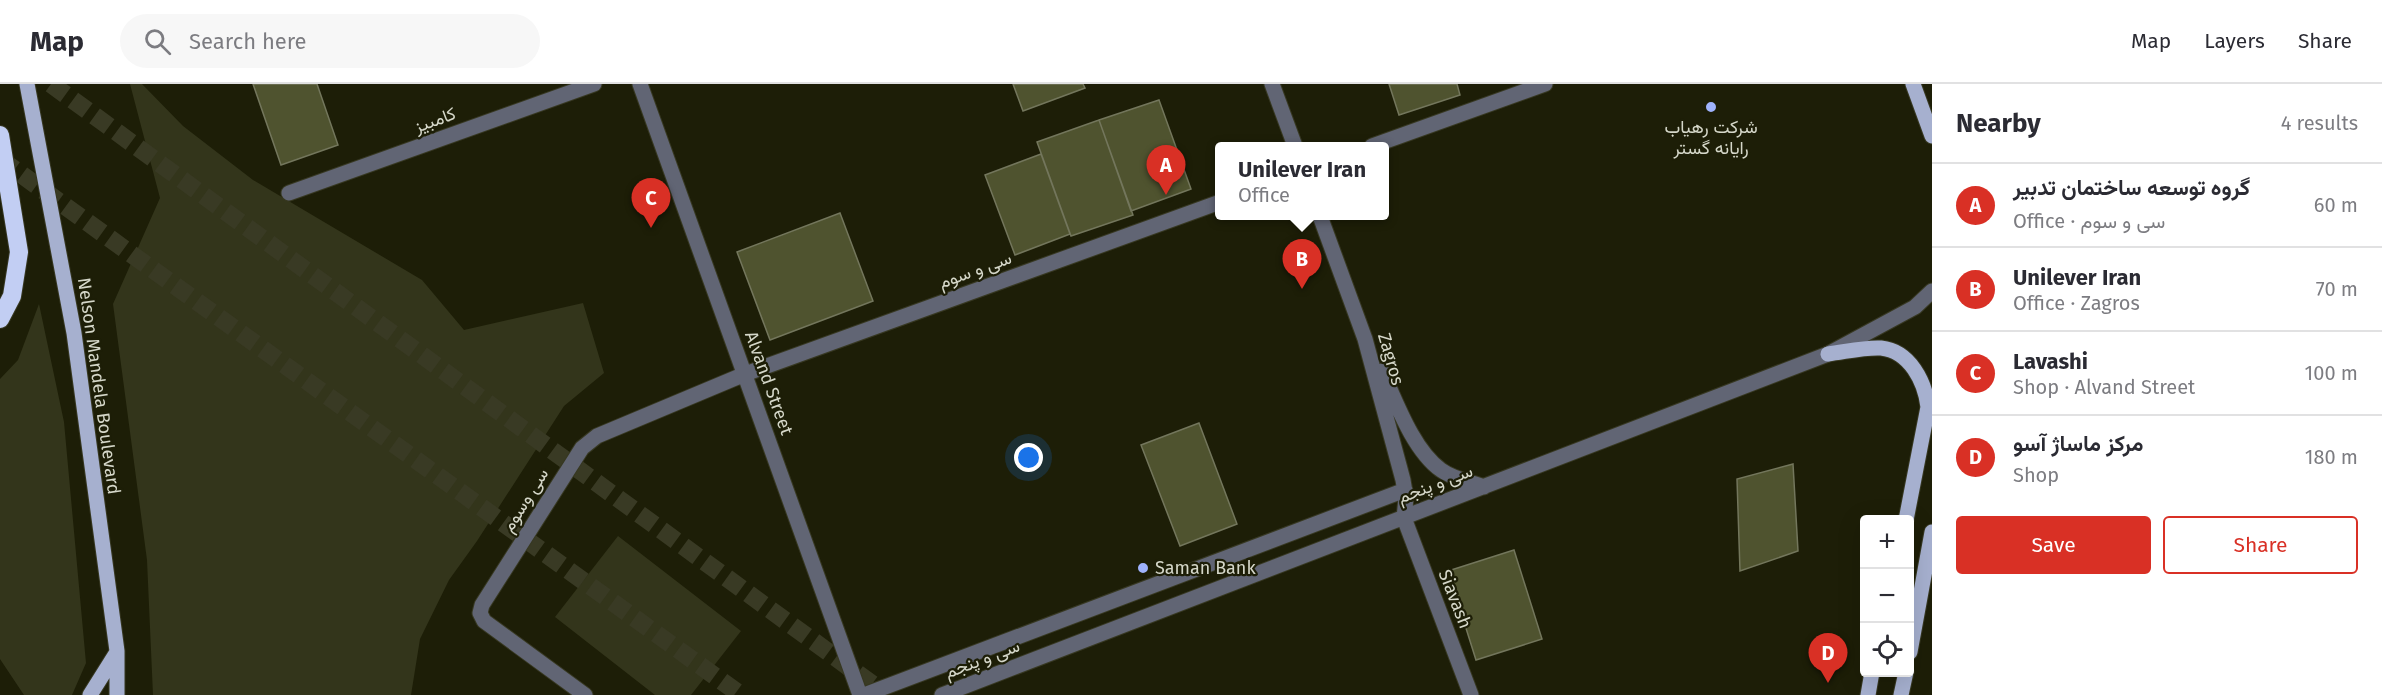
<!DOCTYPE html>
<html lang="en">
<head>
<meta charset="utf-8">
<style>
  :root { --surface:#fff; --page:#f7f7f7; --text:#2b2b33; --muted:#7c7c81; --line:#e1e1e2; --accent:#d93025 }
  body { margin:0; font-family:"Fira Sans",Vazirmatn,sans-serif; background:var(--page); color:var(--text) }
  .controls { position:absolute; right:18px; bottom:18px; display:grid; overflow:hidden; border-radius:6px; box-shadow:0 6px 24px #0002 }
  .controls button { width:54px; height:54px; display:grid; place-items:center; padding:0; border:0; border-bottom:2px solid var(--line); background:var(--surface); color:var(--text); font:30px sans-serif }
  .you { position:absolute; left:1029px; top:374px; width:21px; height:21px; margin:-15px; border:4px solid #fff; border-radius:50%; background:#1a73e8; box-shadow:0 0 0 9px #1a73e833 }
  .badge { display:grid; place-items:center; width:39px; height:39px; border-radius:50%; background:var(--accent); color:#fff; font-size:20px; font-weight:700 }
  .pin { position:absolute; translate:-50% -50px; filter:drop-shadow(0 2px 3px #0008) }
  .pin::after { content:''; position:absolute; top:32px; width:21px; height:18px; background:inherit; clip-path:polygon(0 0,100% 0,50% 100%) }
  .popup { position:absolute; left:1215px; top:58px; width:174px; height:78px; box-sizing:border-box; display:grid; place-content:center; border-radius:6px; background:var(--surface); filter:drop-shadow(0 2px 4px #0005); font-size:20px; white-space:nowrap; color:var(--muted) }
  .popup b { font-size:22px; color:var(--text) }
  .popup::after { content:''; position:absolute; left:50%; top:100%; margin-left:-12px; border:12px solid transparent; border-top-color:var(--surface) }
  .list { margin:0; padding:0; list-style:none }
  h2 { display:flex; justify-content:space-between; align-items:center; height:78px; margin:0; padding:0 24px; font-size:26px }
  h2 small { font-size:20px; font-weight:400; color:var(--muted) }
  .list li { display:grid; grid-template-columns:39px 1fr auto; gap:18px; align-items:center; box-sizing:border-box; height:84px; padding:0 24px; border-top:2px solid var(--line) }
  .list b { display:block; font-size:22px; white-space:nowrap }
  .list p { margin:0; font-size:20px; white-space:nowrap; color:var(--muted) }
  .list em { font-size:20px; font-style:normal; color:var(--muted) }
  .actions { display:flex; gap:12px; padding:18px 24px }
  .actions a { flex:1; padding:14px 0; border:2px solid var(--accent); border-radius:6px; text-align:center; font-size:21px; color:var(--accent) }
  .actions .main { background:var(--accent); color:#fff }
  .icon { flex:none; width:33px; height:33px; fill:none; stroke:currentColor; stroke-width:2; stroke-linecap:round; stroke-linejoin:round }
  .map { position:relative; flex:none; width:1932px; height:611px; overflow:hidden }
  header { display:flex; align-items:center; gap:36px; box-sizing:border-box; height:84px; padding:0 30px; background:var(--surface); border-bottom:2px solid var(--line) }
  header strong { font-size:28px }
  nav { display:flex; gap:33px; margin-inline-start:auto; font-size:21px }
  .search { width:420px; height:54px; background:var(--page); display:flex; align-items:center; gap:15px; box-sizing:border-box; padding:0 21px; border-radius:33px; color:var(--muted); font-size:22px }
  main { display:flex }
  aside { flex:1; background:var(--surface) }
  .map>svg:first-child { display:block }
  .green { fill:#33351b }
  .building { fill:#4f532f; stroke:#73765c; stroke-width:1.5 }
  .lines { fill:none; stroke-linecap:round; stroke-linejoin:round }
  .highway-tunnel { stroke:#393a24; stroke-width:18; stroke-dasharray:18 9; stroke-linecap:butt }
  .minor-casing { stroke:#373822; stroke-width:17 }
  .major-casing { stroke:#373822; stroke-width:17 }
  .highway-casing { stroke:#373822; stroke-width:20 }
  .minor { stroke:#616574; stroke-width:15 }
  .major { stroke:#a6b0cf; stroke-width:15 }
  .highway { stroke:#c2cef3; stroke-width:18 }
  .poi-dot { fill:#9fb3fd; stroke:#1d1e07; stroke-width:2 }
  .labels { text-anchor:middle; stroke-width:4.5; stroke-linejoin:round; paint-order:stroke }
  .street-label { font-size:18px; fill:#d5d7c9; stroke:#1d1e07 }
  .poi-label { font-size:18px; fill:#d5d7c9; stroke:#1d1e07 }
</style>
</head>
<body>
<header>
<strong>Map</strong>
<div class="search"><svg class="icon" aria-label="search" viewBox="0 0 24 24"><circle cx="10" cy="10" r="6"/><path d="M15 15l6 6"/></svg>Search here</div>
<nav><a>Map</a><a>Layers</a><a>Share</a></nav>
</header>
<main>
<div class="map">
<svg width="1932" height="611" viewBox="0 0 1932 611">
  <rect width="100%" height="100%" fill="#1d1e07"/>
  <path class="green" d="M130,0H142L183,42L253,96L422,196L464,246L583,219L604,289L564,322L477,457L449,496L420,555L411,611H153L147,476L113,220L160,114Z
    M39,220L64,338L86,579L72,611H24L0,575V295L18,276Z
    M618,452L741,547L691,611H655L555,533Z"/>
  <path class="building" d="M253,0H317L338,61L281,81Z
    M1013,0H1083L1085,4L1023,27Z
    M1389,0H1457L1460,11L1399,31Z
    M1159,16L1191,105L1131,127L1099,36Z
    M1099,36L1133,131L1071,152L1037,58Z
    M1041,70L1070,150L1015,171L985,91Z
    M840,129L873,217L770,256L737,168Z
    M1199,339L1237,440L1180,462L1141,361Z
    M1793,380L1798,467L1740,487L1737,395Z
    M1514,466L1542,555L1476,576L1448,487Z"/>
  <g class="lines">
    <path class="highway-tunnel" d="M51,0L887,611
      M0,75L741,611"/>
    <g class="minor-casing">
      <path id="minor" d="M640,0L860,611
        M1272,0L1295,62
        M1372,62L1545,0
        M289,109L594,0
        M1320,132L1365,255L1403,396L1406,414L1404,434L1471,611
        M1382,287C1396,318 1413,366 1441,386C1453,395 1471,398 1484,403
        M585,611L484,537L480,529L482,521L582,364L597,352L745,290L1220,118
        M864,611L1405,406
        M942,611L1828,270L1915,223L1932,207"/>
    </g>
    <g class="major-casing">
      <path id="major" d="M27,0L74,249L117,567V611
        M1913,0L1932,52
        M1828,270C1845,268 1864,263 1881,264C1910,267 1925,298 1928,323L1906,436
        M1910,568L1932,448
        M90,611L117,568
        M1868,611L1872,588
        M1901,611L1906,588"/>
    </g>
    <g class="highway-casing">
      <path id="highway" d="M0,51L19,168L12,212L0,235"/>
    </g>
    <use href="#minor" class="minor"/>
    <use href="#major" class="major"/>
    <use href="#highway" class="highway"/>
  </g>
  <g class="poi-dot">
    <circle cx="1711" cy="23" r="6"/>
    <circle cx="1143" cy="484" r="6"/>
  </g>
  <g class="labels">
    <g class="street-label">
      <text transform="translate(435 36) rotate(-20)" y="6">کامبیز</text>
      <text transform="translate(975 186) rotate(-20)" y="6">سی و سوم</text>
      <text transform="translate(1391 275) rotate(74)" y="6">Zagros</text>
      <text transform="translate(769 299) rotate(70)" y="6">Alvand Street</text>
      <text transform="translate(99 302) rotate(82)" y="6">Nelson Mandela Boulevard</text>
      <text transform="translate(1435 400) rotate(-21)" y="6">سی و پنجم</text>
      <text transform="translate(525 416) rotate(-58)" y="6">سی وسوم</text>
      <text transform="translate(1455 515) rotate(69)" y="6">Siavash</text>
      <text transform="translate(982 575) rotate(-21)" y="6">سی و پنجم</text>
    </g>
    <g class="poi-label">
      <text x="1711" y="49">شرکت رهیاب<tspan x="1711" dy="21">رایانه گستر</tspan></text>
      <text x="1155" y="490" text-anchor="start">Saman Bank</text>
    </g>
  </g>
</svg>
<div class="controls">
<button>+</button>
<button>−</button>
<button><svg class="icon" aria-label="locate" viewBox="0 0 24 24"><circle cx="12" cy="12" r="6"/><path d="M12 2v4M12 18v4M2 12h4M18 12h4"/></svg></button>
</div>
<div class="you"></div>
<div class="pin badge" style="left:1166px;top:111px">A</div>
<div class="pin badge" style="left:1302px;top:205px">B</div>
<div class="popup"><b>Unilever Iran</b>Office</div>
<div class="pin badge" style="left:651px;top:144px">C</div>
<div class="pin badge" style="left:1828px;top:599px">D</div>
</div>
<aside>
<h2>Nearby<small>4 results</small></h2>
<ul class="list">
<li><span class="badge">A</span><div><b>گروه توسعه ساختمان تدبیر</b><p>Office · سی و سوم</p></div><em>60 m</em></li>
<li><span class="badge">B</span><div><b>Unilever Iran</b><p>Office · Zagros</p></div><em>70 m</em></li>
<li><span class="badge">C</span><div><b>Lavashi</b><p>Shop · Alvand Street</p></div><em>100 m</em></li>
<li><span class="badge">D</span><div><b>مرکز ماساژ آسو</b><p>Shop</p></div><em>180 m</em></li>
</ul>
<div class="actions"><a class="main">Save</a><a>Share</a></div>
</aside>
</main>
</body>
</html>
